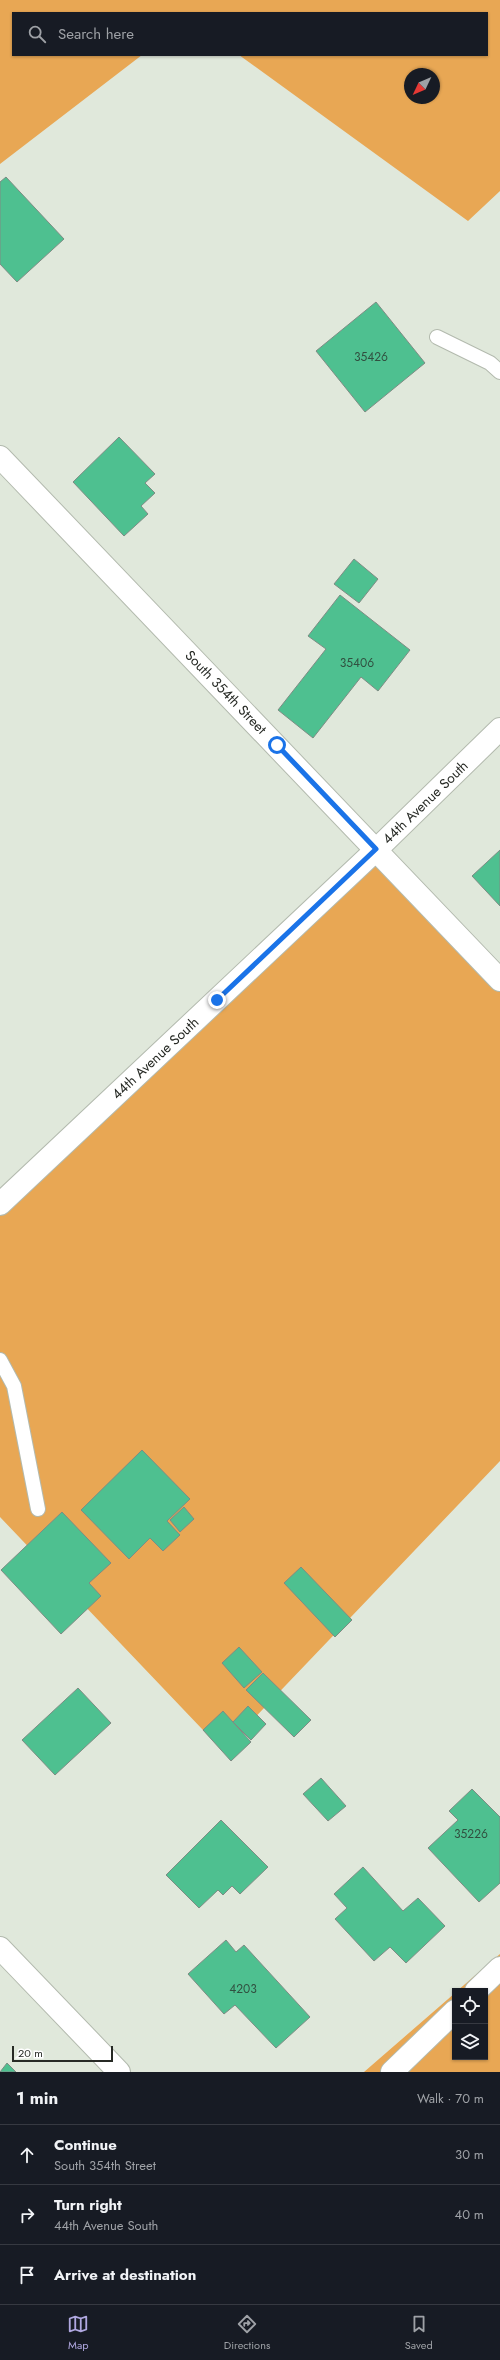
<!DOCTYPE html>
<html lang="en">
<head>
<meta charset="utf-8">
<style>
  :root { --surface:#171b24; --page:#20242c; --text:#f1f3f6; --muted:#9ea1a6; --line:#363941; --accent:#b0a8e0 }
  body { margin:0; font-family:Jost,sans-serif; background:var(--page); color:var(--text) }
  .controls { position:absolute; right:12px; bottom:12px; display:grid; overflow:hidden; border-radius:0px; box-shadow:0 1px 3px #0004 }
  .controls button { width:36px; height:36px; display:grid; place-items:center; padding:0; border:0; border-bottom:1px solid var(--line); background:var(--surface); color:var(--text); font:20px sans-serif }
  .compass { position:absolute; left:404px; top:68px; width:36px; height:36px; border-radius:50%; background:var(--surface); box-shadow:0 1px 3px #0004; rotate:226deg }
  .scale { position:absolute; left:12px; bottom:10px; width:101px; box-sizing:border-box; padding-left:4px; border:2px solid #272a25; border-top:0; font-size:11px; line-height:14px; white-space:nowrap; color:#272a25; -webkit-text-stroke:3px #fff; paint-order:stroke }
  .stop { position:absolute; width:12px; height:12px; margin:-9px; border:3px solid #1a73e8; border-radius:50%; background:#fff }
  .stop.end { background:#1a73e8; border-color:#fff; box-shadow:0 1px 4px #0008 }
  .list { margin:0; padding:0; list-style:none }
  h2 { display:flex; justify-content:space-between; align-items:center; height:52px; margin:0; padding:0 16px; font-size:17px }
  h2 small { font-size:13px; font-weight:400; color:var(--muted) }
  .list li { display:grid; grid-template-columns:26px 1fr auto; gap:12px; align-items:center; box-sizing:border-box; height:60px; padding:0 16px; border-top:1px solid var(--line) }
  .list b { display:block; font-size:15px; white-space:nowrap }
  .list p { margin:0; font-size:13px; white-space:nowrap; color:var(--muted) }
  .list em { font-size:13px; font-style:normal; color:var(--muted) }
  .icon { flex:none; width:22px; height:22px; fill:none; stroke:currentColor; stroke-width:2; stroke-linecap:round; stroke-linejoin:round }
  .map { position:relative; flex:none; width:500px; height:2072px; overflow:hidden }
  .search { position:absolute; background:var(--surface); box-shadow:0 1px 3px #0004; left:12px; right:12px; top:12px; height:44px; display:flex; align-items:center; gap:10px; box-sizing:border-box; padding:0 14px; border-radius:0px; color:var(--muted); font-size:15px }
  .sheet { height:232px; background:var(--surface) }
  nav { display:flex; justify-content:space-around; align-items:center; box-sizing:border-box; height:56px; border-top:1px solid var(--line); background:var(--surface); font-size:11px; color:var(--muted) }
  nav a { display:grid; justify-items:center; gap:2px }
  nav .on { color:var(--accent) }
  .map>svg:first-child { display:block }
  .forest { fill:#e8a754; fill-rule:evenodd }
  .building { fill:#4ec090; stroke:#7e8c84 }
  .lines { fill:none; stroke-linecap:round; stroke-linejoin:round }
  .service-casing { stroke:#b3baae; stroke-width:16 }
  .minor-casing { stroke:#b3baae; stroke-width:24 }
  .tertiary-casing { stroke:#b3baae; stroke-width:24 }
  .service { stroke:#fff; stroke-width:14 }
  .minor { stroke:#fff; stroke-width:22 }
  .tertiary { stroke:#fff; stroke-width:22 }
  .route { stroke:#1a73e8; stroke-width:5 }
  .labels { text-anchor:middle; stroke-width:4; stroke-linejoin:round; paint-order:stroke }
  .number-label { font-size:12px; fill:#315040 }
  .street-label { font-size:14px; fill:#272a25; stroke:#fff }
</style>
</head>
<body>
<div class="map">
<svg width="500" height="2072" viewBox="0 0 500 2072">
  <rect width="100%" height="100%" fill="#e0e8db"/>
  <path class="forest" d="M0,0H500V191L468,221L239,55H487V13H13V55H142L0,164ZM410,74H434V98H410Z
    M377,849L500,980V1461L223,1751L0,1517V1204Z
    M500,1954V2072H364L455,1993V2057H485V1991H457Z"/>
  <path class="building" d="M6,177L64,239L17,282L0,264V182Z
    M376,302L425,363L365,412L316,351Z
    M119,437L155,474L145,483L155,493L141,506L148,514L124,536L73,482Z
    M354,559L378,579L359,603L334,584Z
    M340,595L410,650L378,691L361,677L313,738L278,710L326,649L308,636Z
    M500,850V906L472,876Z
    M142,1450L190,1499L167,1521L180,1535L163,1551L150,1538L129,1559L81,1510Z
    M184,1507L194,1519L180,1532L170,1520Z
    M62,1512L111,1563L89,1583L101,1596L61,1634L1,1570Z
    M301,1567L352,1620L335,1637L284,1583Z
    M239,1647L262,1672L244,1688L222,1663Z
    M263,1673L311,1720L294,1737L246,1690Z
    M78,1688L111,1723L55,1775L22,1740Z
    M248,1706L266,1724L251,1740L233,1722Z
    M223,1711L251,1742L231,1761L203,1730Z
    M321,1778L346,1806L328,1821L303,1794Z
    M472,1789L500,1817V1883L479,1902L428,1848L458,1820L449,1811Z
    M221,1820L268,1867L240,1894L232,1886L223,1895L218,1890L199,1908L166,1875Z
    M363,1867L403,1911L418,1898L445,1926L406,1963L390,1947L374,1961L335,1919L347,1908L334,1894Z
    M226,1940L236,1952L244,1945L310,2017L276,2048L235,2005L224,2014L188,1974Z
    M7,2063L16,2072H0Z"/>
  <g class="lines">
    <g class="service-casing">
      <path id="service" d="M437,337L490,363L500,372
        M0,1360L14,1386L38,1509"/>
    </g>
    <g class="minor-casing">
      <path id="minor" d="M0,457L500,980
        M0,1204L377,849L500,729
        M476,1991L500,1968
        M392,2072L455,2011"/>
    </g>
    <g class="tertiary-casing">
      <path id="tertiary" d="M0,1948L119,2072"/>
    </g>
    <use href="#service" class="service"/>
    <use href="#minor" class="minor"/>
    <use href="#tertiary" class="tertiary"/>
  </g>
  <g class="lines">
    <path class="route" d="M217,1000L376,849L277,745"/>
  </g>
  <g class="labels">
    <g class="number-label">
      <text x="371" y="361">35426</text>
      <text x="357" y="667">35406</text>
      <text x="471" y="1838">35226</text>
      <text x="243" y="1993">4203</text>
    </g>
    <g class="street-label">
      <text transform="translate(226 692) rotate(46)" y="5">South 354th Street</text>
      <text transform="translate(425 802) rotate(-44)" y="5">44th Avenue South</text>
      <text transform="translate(155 1058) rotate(-43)" y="5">44th Avenue South</text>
    </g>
  </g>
</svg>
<div class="controls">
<button><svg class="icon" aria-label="locate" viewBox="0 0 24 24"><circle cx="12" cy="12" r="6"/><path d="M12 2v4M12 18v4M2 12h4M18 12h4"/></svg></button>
<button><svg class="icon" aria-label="layers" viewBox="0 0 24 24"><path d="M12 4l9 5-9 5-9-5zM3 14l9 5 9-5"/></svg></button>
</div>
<svg class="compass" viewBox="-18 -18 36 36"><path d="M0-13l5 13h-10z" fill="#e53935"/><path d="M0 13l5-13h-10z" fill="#9ea1a6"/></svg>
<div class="scale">20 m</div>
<div class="stop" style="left:277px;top:745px"></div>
<div class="stop end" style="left:217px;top:1000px"></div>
<div class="search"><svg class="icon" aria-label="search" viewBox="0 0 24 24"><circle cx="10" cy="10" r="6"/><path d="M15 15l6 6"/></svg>Search here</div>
</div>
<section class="sheet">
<h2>1 min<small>Walk · 70 m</small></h2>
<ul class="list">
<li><svg class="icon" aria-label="ahead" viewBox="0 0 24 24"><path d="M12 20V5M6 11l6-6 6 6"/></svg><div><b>Continue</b><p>South 354th Street</p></div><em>30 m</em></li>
<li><svg class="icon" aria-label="right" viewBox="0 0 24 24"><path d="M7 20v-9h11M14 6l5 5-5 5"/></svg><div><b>Turn right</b><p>44th Avenue South</p></div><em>40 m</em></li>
<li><svg class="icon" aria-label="arrive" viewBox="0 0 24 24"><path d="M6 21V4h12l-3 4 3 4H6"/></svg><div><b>Arrive at destination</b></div></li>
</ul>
</section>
<nav>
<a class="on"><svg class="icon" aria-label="map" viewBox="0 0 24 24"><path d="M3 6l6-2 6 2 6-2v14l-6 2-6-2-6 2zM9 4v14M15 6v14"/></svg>Map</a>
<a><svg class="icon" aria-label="directions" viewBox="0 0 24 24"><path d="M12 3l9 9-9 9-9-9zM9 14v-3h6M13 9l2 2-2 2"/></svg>Directions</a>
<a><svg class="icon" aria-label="saved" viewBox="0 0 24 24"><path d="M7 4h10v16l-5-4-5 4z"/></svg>Saved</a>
</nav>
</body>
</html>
